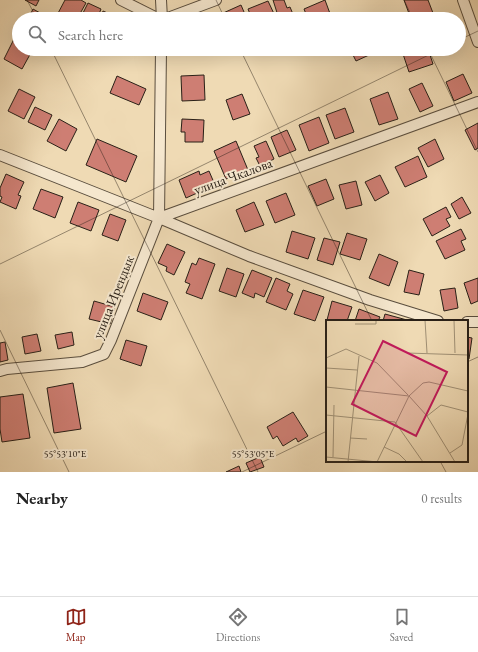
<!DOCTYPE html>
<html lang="en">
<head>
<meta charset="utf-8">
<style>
  :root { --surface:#fff; --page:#f2f2f2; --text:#222; --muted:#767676; --line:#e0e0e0; --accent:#8f2418 }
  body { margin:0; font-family:"EB Garamond",serif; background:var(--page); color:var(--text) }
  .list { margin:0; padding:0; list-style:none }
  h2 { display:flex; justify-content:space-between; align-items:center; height:52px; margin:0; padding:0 16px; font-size:17px }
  h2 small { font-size:13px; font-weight:400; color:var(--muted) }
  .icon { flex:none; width:22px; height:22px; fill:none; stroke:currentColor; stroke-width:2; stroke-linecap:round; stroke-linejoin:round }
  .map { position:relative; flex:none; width:478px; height:472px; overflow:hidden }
  .search { position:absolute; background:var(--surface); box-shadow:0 4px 16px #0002; left:12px; right:12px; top:12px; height:44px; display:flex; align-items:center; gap:10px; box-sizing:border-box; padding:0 14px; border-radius:22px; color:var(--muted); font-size:15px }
  .sheet { height:124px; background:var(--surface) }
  nav { display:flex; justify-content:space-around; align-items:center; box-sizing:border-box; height:56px; border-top:1px solid var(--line); background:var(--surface); font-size:11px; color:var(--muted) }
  nav a { display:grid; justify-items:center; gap:2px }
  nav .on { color:var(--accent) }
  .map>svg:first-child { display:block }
  .building { fill:#ce7e73; stroke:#292017 }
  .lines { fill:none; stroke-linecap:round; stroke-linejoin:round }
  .street-casing { stroke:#5a4e3e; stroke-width:12 }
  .street { stroke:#f5e7ce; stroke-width:10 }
  .ticks { fill:none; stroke:#292017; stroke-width:1; stroke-opacity:0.45 }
  .labels { text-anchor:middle; stroke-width:4; stroke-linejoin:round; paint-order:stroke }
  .street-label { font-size:14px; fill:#292017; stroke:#f5e7ce }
  .inset-road { fill:none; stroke:#a09075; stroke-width:1 }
  .view { fill:#c2185b; fill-opacity:0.15; stroke:#c2185b; stroke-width:2 }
  .inset-edge { fill:none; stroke:#292017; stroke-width:2 }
  .ticks-label { font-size:10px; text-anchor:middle; fill:#292017; stroke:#f5e7ce; stroke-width:4; stroke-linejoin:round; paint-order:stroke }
</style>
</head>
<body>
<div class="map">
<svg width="478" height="472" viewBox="0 0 478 472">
  <rect width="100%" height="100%" fill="#efdab4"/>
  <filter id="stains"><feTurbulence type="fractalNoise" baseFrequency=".005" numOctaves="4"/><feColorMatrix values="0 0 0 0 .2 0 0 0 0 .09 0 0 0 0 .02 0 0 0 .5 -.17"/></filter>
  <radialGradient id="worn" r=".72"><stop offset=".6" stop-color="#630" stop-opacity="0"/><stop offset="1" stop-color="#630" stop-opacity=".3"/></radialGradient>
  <path class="building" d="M25,0H39L36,6Z
    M65,0H81L86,3L77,19H60L56,17Z
    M273,0H284L287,8L290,7L295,19H279Z
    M325,0L332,19H308L304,9Z
    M404,0H428L433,13L416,19H411Z
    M268,1L276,18L273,19H252L248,9Z
    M88,3L101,9L97,19H80Z
    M241,5L247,19H224L221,14Z
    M33,9L49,18V19H28Z
    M103,11L121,19H100Z
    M14,39L19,42V49H33L22,69L4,59Z
    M175,49H193V53L175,54Z
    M350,49H379L380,50L356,61Z
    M408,49H428L433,64L409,72L402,51Z
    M463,74L472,93L454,101L446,82Z
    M204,75L205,100L182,101L181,76Z
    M117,76L146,89L139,105L110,93Z
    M422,83L433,106L420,112L409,89Z
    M19,89L35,97L24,119L8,111Z
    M388,92L398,119L379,125L370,99Z
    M242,94L250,114L233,120L226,100Z
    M35,107L52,115L45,130L28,122Z
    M345,108L354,132L335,139L326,115Z
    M319,117L329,143L309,151L299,125Z
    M59,119L77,129L66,151L47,141Z
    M182,119L204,120L203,142H185V132H181Z
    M478,123V148L475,150L465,130Z
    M287,130L296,150L279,157L271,137Z
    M97,139L137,156L126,182L86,165Z
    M435,139L444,159L428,167L418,148Z
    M236,141L248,170L226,179L214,151Z
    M266,141L274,159L260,166L256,158L259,157L254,146Z
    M418,156L427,177L405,187L395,167Z
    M199,171L200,175L209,171L215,185L186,198L179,180Z
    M6,174L24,182L18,195L21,196L16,209L0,202L2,197L0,196V188Z
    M380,175L389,193L375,201L365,182Z
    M326,179L334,199L317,206L308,186Z
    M356,181L362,205L346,209L339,185Z
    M41,189L63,197L55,218L33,209Z
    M286,193L295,215L275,223L266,201Z
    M462,197L471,213L459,219L451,204Z
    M78,202L99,210L91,231L70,223Z
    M254,202L264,225L245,232L236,210Z
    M446,207L451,217L446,219L450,226L432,236L423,219Z
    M110,214L126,220L118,241L102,235Z
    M461,229L466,239L461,241L465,250L445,259L436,241Z
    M292,231L315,238L308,259L286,252Z
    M347,233L367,239L360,260L340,254Z
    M324,238L340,242L333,265L317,260Z
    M167,244L185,252L174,275L166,271L167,267L158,263Z
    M379,254L398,262L389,286L369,278Z
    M199,258L215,264L202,299L186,293L190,284L185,282L192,263L196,265Z
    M227,268L244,274L236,297L219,291Z
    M252,270L272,278L264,297L255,293L254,298L242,293Z
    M409,270L424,274L419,295L404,292Z
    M276,278L290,284L287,291L293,294L286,310L266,302Z
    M478,278V301L471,304L464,283Z
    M455,288L458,308L444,311L440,290Z
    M303,290L324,297L315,321L294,314Z
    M143,293L168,302L161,320L137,311Z
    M94,301L115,307L110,324L89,319Z
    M332,301L352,307L347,321H330L327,320Z
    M359,309L380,317L378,321H355Z
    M385,314L407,320V321H383Z
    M72,332L74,345L58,349L55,335Z
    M37,334L41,351L25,354L22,337Z
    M467,337L472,338L469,359L467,358Z
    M126,340L147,346L141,366L120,359Z
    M5,342L8,360L0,362V343Z
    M73,383L81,429L54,433L47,388Z
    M23,394L30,438L2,442L0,429V397Z
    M293,412L308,436L298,442L296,438L283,446L277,436L273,439L267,427Z
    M260,457L264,467L250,472L246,463Z
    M239,466L241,472H226Z"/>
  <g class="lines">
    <g class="street-casing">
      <path id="street" d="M121,0L159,19
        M161,0L162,19
        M463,0L478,42
        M165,19L216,0
        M0,155L159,218L478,102
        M159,218L249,256L370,300L438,321
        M467,322H478
        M0,371L7,369L82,362L104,354L111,340L159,218L161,49"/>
    </g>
    <use href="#street" class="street"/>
  </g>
  <path class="ticks" d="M27,0L37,19M216,0L225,19M404,0L413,19M459,40L478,31M51,49L258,472M240,49L372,321M428,49L478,152M0,264L441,49M0,330L69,472M467,362L478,357M440,461L446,472M242,472L327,431"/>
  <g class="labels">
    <g class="street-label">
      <text transform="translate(233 176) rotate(-20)" y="5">улица Чкалова</text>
      <text transform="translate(113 297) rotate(-68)" y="5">улица Ирендык</text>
    </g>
  </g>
  <g transform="translate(326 320)">
    <rect width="142" height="142" fill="#efdab4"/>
    <path class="inset-road" d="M99,0L101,33M128,0L129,33M29,4H50V0M81,33L142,35M0,38L20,29L51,43L82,75M0,48L31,50M0,67L83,76L101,96L129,142M0,95L69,102L97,142M101,96L115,85L142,92M24,118L41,119M58,127L73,134L81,142M124,133L136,125L142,94M0,137L52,142M7,137L8,85M22,142L33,36M51,142L83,76L97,63L103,62L142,71"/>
    <path class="view" d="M57,21L121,52L90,116L26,84Z"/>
    <rect width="142" height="142" class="inset-edge"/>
  </g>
  <g class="ticks-label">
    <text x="65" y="457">55°53'10"E</text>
    <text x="253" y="457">55°53'05"E</text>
  </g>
  <rect width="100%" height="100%" filter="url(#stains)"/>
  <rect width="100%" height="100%" fill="url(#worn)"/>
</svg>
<div class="search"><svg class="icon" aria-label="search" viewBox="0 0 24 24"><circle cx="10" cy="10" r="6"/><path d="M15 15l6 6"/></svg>Search here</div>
</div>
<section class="sheet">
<h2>Nearby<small>0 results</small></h2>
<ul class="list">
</ul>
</section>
<nav>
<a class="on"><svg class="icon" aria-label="map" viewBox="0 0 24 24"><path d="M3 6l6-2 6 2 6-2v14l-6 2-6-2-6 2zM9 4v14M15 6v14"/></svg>Map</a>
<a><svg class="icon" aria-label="directions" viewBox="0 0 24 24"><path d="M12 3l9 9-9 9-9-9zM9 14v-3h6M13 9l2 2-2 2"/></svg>Directions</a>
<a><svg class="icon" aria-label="saved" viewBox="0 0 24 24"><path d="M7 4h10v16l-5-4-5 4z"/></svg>Saved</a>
</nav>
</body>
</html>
